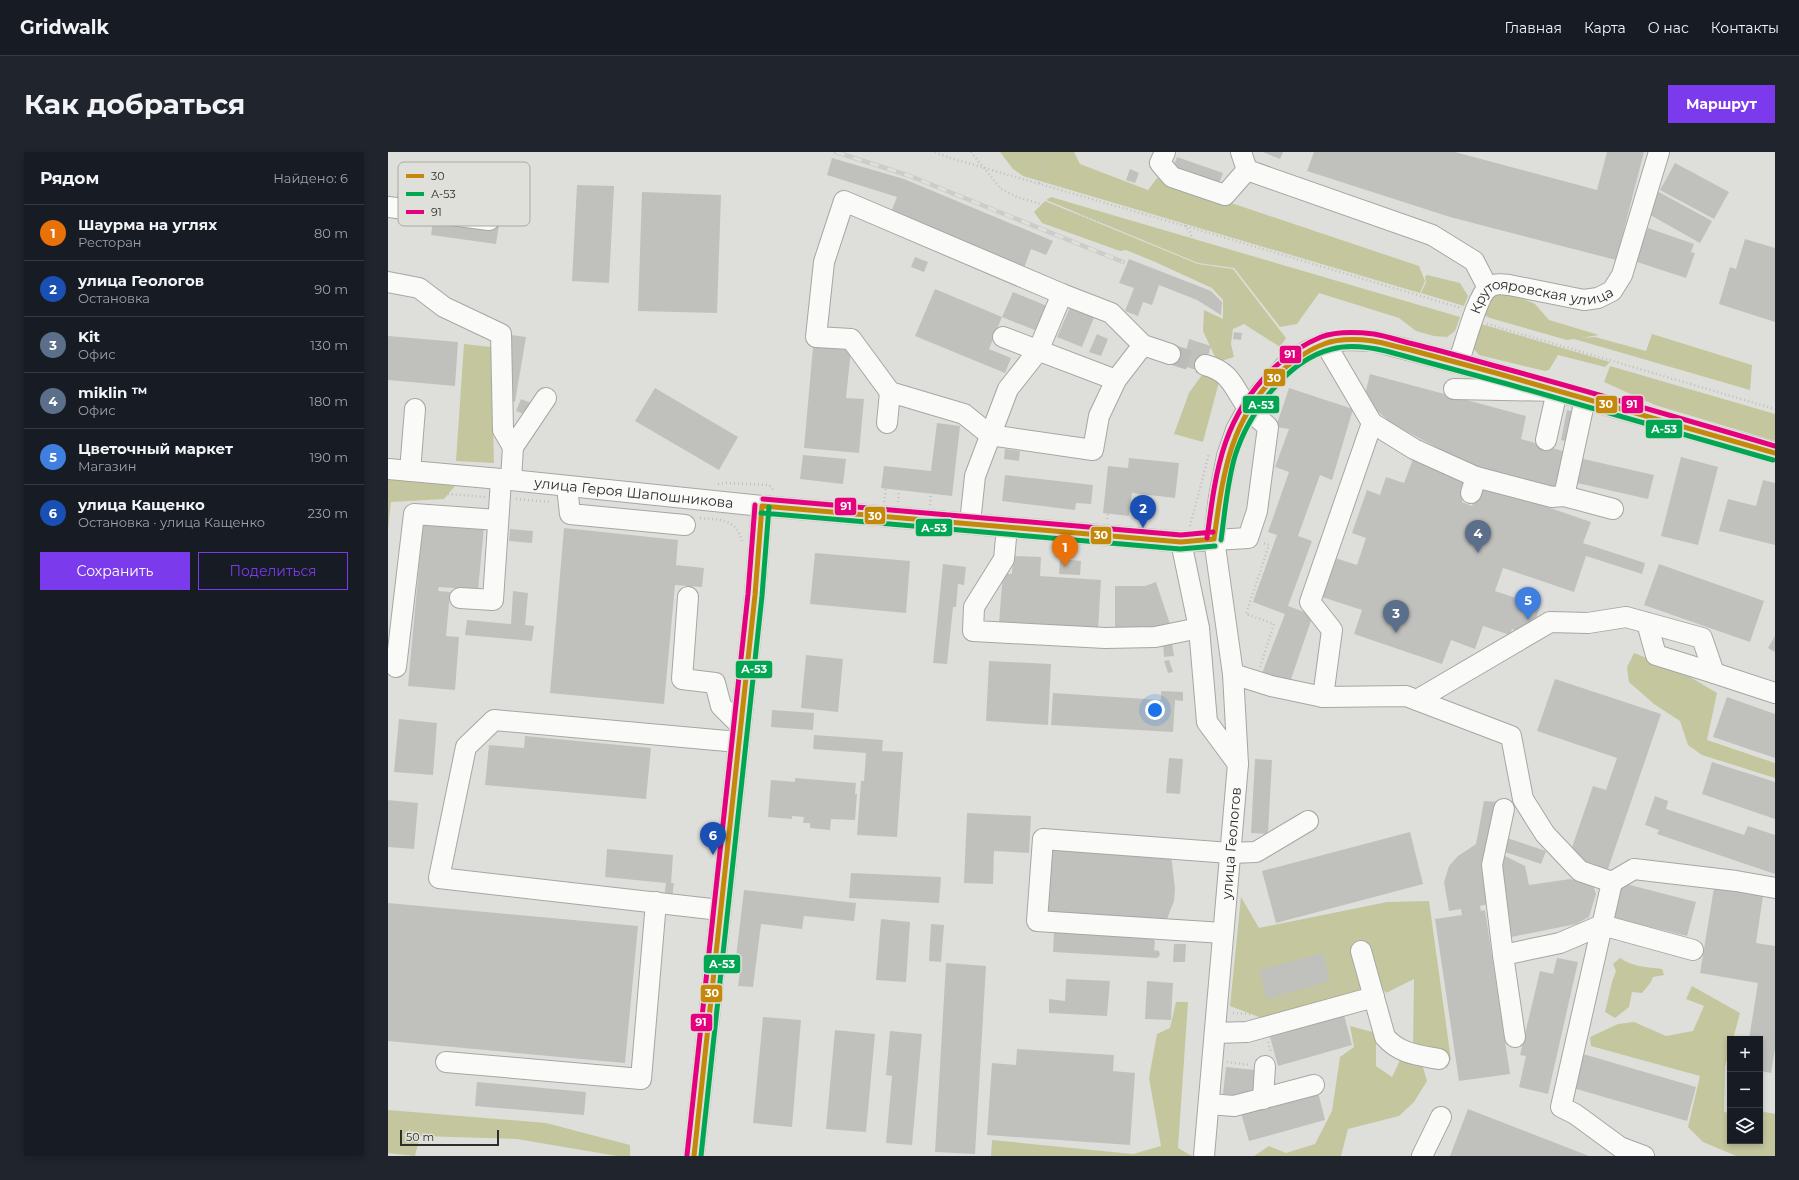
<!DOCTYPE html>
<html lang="ru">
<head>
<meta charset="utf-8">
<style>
  :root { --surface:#171b24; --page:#20242c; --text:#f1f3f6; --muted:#9ea1a6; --line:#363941; --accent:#7c3aed }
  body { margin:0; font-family:Montserrat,sans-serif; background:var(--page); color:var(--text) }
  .controls { position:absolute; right:12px; bottom:12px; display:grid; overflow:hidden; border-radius:0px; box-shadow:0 2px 6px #0003 }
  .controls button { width:36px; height:36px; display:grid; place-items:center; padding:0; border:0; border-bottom:1px solid var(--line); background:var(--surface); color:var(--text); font:20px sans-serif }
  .scale { position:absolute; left:12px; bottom:10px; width:99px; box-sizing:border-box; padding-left:4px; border:2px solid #2d2d2a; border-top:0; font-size:11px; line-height:14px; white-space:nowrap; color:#2d2d2a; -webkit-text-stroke:3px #dfe0d9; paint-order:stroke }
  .you { position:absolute; left:767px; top:558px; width:14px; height:14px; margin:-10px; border:3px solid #fff; border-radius:50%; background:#1a73e8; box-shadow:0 0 0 6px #1a73e833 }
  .badge { display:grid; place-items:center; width:26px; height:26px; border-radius:50%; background:var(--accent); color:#fff; font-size:13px; font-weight:700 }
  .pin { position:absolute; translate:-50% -33px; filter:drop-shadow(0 1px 2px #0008) }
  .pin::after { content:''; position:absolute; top:21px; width:14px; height:12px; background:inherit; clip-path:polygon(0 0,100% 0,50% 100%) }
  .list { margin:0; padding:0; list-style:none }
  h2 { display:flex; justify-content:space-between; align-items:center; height:52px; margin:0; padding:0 16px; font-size:17px }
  h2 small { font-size:13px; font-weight:400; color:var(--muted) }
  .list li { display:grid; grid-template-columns:26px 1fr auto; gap:12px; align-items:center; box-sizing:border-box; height:56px; padding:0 16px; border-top:1px solid var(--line) }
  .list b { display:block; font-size:15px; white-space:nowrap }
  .list p { margin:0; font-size:13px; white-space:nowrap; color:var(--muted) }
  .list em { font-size:13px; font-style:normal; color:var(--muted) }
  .actions { display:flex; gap:8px; padding:12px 16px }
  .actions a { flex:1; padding:9px 0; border:1px solid var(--accent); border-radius:0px; text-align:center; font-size:14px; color:var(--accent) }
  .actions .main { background:var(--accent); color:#fff }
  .icon { flex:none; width:22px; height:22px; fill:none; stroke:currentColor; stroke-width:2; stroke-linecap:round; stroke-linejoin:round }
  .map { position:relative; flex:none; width:1387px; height:1004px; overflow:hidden; border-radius:0px }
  header { display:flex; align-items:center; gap:24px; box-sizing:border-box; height:56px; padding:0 20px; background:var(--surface); border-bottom:1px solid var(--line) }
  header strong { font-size:19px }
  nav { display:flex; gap:22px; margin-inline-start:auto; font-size:14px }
  .intro { display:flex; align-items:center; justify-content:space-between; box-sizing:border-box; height:96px; padding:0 24px }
  h1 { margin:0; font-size:28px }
  .button { padding:10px 18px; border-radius:0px; background:var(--accent); color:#fff; font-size:14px; font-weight:700 }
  main { display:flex; gap:24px; padding:0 24px }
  aside { flex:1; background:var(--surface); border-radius:0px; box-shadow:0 2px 6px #0003 }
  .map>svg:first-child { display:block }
  .green { fill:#c4c79d }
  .building { fill:#c0c1bd }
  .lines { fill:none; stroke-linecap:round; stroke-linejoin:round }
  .minor-tunnel { stroke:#bbbbb7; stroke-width:20; stroke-dasharray:20 10; stroke-linecap:butt }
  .minor-casing { stroke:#a6a7a3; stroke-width:22 }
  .path { stroke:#c0c0bf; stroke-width:2.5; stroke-dasharray:1 3; stroke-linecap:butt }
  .minor { stroke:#fafaf9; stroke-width:20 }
  .rail-casing { stroke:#cccccb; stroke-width:4.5 }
  .rail { stroke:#dfe0d9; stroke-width:3; stroke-dasharray:9; stroke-linecap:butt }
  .bus-1-casing { stroke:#dfe0d9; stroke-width:8 }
  .bus-2-casing { stroke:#dfe0d9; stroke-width:8 }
  .bus-3-casing { stroke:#dfe0d9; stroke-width:8 }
  .bus-1 { stroke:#c4880a; stroke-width:5 }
  .bus-2 { stroke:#00a651; stroke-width:5 }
  .bus-3 { stroke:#e5007d; stroke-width:5 }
  .labels { text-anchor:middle; stroke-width:4; stroke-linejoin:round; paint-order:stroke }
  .street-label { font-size:14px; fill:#2d2d2a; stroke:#dfe0d9 }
  .key { fill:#dfe0d9; stroke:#aaaaa4; stroke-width:1 }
  .key-label { font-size:11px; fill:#2d2d2a }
  .line-badge { stroke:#dfe0d9; stroke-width:1.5 }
  .badge-label { font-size:11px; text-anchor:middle; font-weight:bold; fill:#fff }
</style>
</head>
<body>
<header>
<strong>Gridwalk</strong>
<nav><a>Главная</a><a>Карта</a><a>О нас</a><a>Контакты</a></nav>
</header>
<div class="intro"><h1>Как добраться</h1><a class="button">Маршрут</a></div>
<main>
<aside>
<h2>Рядом<small>Найдено: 6</small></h2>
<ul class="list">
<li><span class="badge" style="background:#e8710a">1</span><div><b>Шаурма на углях</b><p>Ресторан</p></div><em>80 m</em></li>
<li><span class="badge" style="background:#1a4fb4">2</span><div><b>улица Геологов</b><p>Остановка</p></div><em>90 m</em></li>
<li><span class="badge" style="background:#5c6f8a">3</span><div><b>Kit</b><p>Офис</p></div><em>130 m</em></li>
<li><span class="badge" style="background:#5c6f8a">4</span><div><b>miklin ™</b><p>Офис</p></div><em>180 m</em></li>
<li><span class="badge" style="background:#3f7fe0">5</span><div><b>Цветочный маркет</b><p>Магазин</p></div><em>190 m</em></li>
<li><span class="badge" style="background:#1a4fb4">6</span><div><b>улица Кащенко</b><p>Остановка · улица Кащенко</p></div><em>230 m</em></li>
</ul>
<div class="actions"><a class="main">Сохранить</a><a>Поделиться</a></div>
</aside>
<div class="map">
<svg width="1387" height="1004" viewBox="0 0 1387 1004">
  <rect width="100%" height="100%" fill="#dedfda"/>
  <path class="green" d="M612,0H686L692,12L760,38L769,26L1031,114L1037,129L1032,141L635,24L625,17Z
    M663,45L1072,165L1067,179L1059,185L1046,184L1028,179L1011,166L931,141L909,172L892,175L846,116L810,111L658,48Z
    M657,49L810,112L845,117L898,186L892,195L856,172L845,177L843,192L846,205L833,209L828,207L815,179L816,158L835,167V148L824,136L765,109L738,98L732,99L654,71L646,60Z
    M1039,123L1072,131L1080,144L1076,154L1033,141L1038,130L1037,125Z
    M1108,139L1123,141L1147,152L1161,168L1211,183L1193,186L1207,185L1258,199L1264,182L1364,213L1362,238L1186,187L1179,188L1102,166L1092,161Z
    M1093,172L1222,210L1217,215L1170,203L1161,218L1157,219L1091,203L1082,193Z
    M76,192L103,195L106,311L68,309Z
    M1222,214L1387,262V289L1267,253L1216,230Z
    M816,220L831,230L815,290L786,282L801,241Z
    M16,326L67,334L56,347L3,350L0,377V328Z
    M1246,501L1292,519L1329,541L1319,588L1387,611V626L1314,603L1300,593L1292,569L1266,552L1241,530L1239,515Z
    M853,745L871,776L999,750L1041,749L1063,908L1025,894L1026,827L998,841L988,828L966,844L879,868L842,854Z
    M1232,806C1245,815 1259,815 1274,817L1276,823L1265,825L1263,830L1254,841L1244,840L1241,855L1227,866L1217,860L1224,830L1228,819L1225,812Z
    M1304,834L1352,861L1345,887H1342V896L1337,915L1336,960L1342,961V989H1372V959L1387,962V1004H1348L1315,990L1300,975L1312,924L1203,894L1202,885L1230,872L1246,870L1278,884L1305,879L1316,854L1298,847Z
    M788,850H800L790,996L804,1004H603L604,988L745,1002L773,994L761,926L769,882L782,876Z
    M962,874L988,881V914L1004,925L1014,904L1034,912L1039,929L1026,950L1011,964L960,977L953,1004H866L881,994L898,1001L927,992L944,959L952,905L966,895Z
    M0,958L158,971L242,993V1004H229L129,987L32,984L27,1004L0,1001Z"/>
  <path class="building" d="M875,0H895L892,7Z
    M926,0H1067L1209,38L1219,0H1256L1228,108L1062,65L919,19Z
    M789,5L835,21L831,32L785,16Z
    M444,6L516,27L665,89L658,103L643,97L636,116L503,60L509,45L439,23Z
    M1287,11L1341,40L1326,67L1272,38Z
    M742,17L751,21L747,31L738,28Z
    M12,23L27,25L24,48L9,46Z
    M189,33L226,34L221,131L184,129Z
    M1269,39L1324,69L1312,91L1257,60Z
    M254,40L333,43L329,161L250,159Z
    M46,64L111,73L108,92L43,83Z
    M1260,76L1306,92L1303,100L1307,101L1298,126L1240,107L1249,78L1258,81Z
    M1357,87L1387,96V170L1331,152L1342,115L1348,117Z
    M527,105L540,110L536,120L523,115Z
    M741,107L823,139L834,150L833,163L809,148L771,133L764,153L755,150L750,164L737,159L746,136L731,131Z
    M547,137L614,165L601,197L623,206L617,221L527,184Z
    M625,140L659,154L649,179L614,165Z
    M683,153L707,163L694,195L669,185Z
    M846,180L854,181L853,188L845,187Z
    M709,182L720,187L713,204L701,200Z
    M123,183L138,185L127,250L116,243Z
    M0,184L70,190L67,234L0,228Z
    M801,187L823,194L815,220L779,209L784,195L798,199Z
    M425,195L463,198L458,246L476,247L471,301L416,296Z
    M982,222L1138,264L1133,287L1178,300L1169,339L1102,323L1004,272L976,247Z
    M267,236L350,285L331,318L247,269Z
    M901,236L965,257L944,328L932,323L910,384L924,389L900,454L925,463L901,533L873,524L897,462L865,450L889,383L880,380L901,320L887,315L901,277L888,275Z
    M133,247L143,251L138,263L128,259Z
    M1179,258L1188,260L1181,290L1173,288Z
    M549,271L572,274L564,344L493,336L496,314L543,319Z
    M617,297L632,299L631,309L616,307Z
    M415,303L458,307L455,332L412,327Z
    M1293,305L1330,315L1310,393L1273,384Z
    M741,306L791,311L787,346L744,341L741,364L715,361L720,314L740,316Z
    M1191,306L1266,323L1260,347L1185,330Z
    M1025,307L1083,327L1074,350L1084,354L1092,332L1203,370L1195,391L1257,411L1254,422L1198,404L1186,440L1115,416L1107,439L1152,454L1146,473L1137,482L1124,477L1122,483L1095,474L1087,497L1063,488L1054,512L966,482L974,458L931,444L944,405L969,413L978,386L964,381L979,338L992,343L998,325L1016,331Z
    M617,323L705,333L703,352L688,351L687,358L614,349Z
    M1375,328L1387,331V393L1331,379L1340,347L1368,354Z
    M35,370L96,375L90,438L51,435L50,439L62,440L58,484L71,485L67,538L20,534Z
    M176,376L290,388L288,413L316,416L314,435L287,433L276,552L162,541Z
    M122,377L145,379L144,391L121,389Z
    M427,401L522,409L518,461L422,452Z
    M625,404L653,405L652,424L713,428L710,478L611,471L615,421L624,422Z
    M672,407L693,409L692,423L671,422Z
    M555,412L578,415L576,433L570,432L568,455H565L559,512L545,511Z
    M1271,412L1376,449L1362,490L1256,453Z
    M768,430L783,475L727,479V434H757Z
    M125,439L140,441L137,473L146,474L144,489L77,483L79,468L123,472Z
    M1387,484V500L1380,496Z
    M784,491L786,504L776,505L775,492Z
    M418,503L455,507L450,560L413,556Z
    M781,508L785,520L780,521L776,509Z
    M601,509L663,512L660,573L598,569Z
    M1167,527L1273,562L1220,717L1181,704L1205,634L1218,638L1229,606L1149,579Z
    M773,539L795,540V549L787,548L785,580L663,573L665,541L773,548Z
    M1339,545L1387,562V606L1325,585Z
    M384,558L426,561L425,578L383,575Z
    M11,567L49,571L45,623L6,620Z
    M426,583L495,588L494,599L515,600L509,685L469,683L473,629H476L478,601L425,597Z
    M137,584L263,596L258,647L97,633L101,593L136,596Z
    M781,606L795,607L792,642L778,641Z
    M867,607L884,608L880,682L863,681Z
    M1324,610L1387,630V667L1314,642Z
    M407,626L468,631L467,642H469L467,668L443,667L442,678L422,676V671H415L416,665L404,664V667L380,665L383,628L407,630Z
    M1267,644L1280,649L1278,657L1356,683L1360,674L1387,683V722L1269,682L1271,678L1257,673Z
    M0,648L30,651L26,697L0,695Z
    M1096,649L1111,650L1102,702L1093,710L1100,752L1092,754L1093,759L1097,758L1122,922L1071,929L1047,767L1074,763L1073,757L1061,759L1056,730L1061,714L1070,704L1088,692Z
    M579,661L643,664L641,701L606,699L605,732L576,731Z
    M1022,680L1035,732L888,771L874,719Z
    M1119,686L1158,699L1153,712L1114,699Z
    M661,696L783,702L787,737L786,749L779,767L658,761Z
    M219,697L285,703L283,731H286L284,746L276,745L278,731L217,725Z
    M1111,701L1137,714L1141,733L1182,727L1205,733L1208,742L1201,765L1188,772L1123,785Z
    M463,721L553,725L551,751L461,746Z
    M1234,731L1308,750L1299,784L1226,766Z
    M1326,736L1375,744L1368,791L1387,794V897L1383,921L1372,919V887H1361L1370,831L1312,821Z
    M356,738L468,751L466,769L416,764L414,777L373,772L365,835L350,834L354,805H348Z
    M0,751L250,774L237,911L0,889Z
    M493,767L522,770L518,830L488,828Z
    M543,772L556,773L553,810L541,809Z
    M666,780L764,784L767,790L766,798L771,799L772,803L769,806L665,800Z
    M786,792H798L797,810H785Z
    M935,801L942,829L879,847L871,818Z
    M1169,806L1190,810L1160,942L1131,935L1138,904L1132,903L1152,819L1165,822Z
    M558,811L598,814L587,1002L547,1000Z
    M678,827L722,829L719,864L661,861V847L677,849Z
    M759,829L785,831L783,868L757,867Z
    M956,863L964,893L890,914L882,885Z
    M375,865L413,868L404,975L365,971Z
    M447,878L487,882L478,980L438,977Z
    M502,879L534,882L524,993L498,991L504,924L498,923Z
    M629,897L726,903L725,919L747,921L742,993L599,983L604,911L628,913Z
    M1195,902L1308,935L1299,969L1185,936Z
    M838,915L867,918L864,945L835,942Z
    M89,930L198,940L196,963L87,954Z
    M930,940L937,968L861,989L853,961Z
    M1080,957L1201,1004H1062Z"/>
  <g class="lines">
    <path class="minor-tunnel" d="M782,202L817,213"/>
    <g class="minor-casing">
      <g id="minor">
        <path d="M777,0L772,11L784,25L837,43L859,18"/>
        <path d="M853,0L859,18L1044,83L1086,109L1100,136"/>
        <path d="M0,55L101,68"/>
        <path d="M0,130L31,136L56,155L113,182L115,278L125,295"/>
        <path d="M615,185L728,228"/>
        <path d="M755,193L723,161L674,142L456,49L436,110L428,185L463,187L502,240L576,262L602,283L705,298L711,264L728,228L755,193L782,202"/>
        <path id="s1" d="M1070,211C1076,196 1089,144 1100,136C1107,131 1114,132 1121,133L1196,148L1210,146L1224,139L1234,123L1271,0"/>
        <path d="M1066,237L1169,239L1158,288"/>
        <path d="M1197,247L1176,344L1225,357"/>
        <path d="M499,271L502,240"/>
        <path d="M984,271L1026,297L1088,325L1164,345L1176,344"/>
        <path id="s2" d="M0,317L123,328L374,354L793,390L860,386L869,359L880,275C874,269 865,263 860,256C845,236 844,220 817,213"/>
        <path d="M22,319L27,257"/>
        <path d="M123,328L125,295L158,246"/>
        <path d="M179,335L182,362L297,373"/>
        <path d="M1083,341L1088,325"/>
        <path d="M582,371L587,324L620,237L650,199L674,142"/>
        <path d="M619,375L616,407L586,455L585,479L717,486L767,485L811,476"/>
        <path d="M793,390L811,476L819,570L850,612"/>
        <path d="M300,445L294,527L327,531L333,554L352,573"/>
        <path d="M72,446L105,448L113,328"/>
        <path d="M1259,471L1268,503L1326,521"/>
        <path d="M8,515L26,362L110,368"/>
        <path d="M845,522L883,534L935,545L1018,544L1123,584L1135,647L1157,682L1192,719L1224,730L1173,955L1187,962L1232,995L1256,1004"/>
        <path d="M935,545L944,478L922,450L984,271L937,191"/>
        <path d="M1029,548L1162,470L1200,471L1238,465L1314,486L1326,521L1387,541"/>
        <path d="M1224,730L1246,717L1348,729L1387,736"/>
        <path d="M332,758L51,726L78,595L106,568L350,590"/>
        <path d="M835,781L649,769L655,687L842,701L868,700L920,669"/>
        <path d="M973,799L997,885C1012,902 1030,903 1051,907"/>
        <path d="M1115,803L1104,713L1116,657"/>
        <path d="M827,881L859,880L986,845"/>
        <path d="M1127,885L1115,803L1172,791L1214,773L1305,798"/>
        <path d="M58,910L253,927L268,750"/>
        <path d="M875,947L877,914"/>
        <path d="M821,952L846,954L926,933"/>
        <path d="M306,1004L367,443L374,354"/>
        <path id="s3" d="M816,1004L850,612L845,522L826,387L831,345L839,304L848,278L860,256L872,241L897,214L919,199L937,191L959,188L986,189L1070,211L1387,301"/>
        <path d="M1034,1004L1053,965"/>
      </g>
    </g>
    <path class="path" d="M547,0L562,6L797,74L802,80L808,98L838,135L841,155V207
      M583,0L613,37L629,45L808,98
      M651,31L662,0
      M798,74L1073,156
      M1099,172L1387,257
      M330,332L338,331L381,333L386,339
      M0,337L97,345
      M128,347L164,350
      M496,350L498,336
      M510,350L511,338
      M542,353L543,342
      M312,366C332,368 348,366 354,389
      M719,367L720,361
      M802,374L821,302
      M872,515L886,472L858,462L881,393L874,391
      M927,834L928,840
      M895,842L896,849
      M868,859L883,852L965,830
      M845,861L862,862
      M880,890L883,900
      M839,910L862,913"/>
    <use href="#minor" class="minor"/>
    <g class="rail-casing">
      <path id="rail" d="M448,0L522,24L735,110"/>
    </g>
    <use href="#rail" class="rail"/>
    <g class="bus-1-casing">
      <path id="bus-1" d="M374,354L793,390L826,387
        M826,387C835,323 841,267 892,220C905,209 919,198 936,192C951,186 969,187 985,189C997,191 1008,195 1019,197C1049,205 1079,213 1108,221C1201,247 1294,274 1387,301
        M306,1004L367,443L374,354"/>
    </g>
    <g class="bus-2-casing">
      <path id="bus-2" d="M373,361L792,397L827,394
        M833,388C837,360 839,331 847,304C860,262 899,208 944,197C961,192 981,195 998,199L1123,233L1385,308
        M313,1004L374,444L381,355"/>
    </g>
    <g class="bus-3-casing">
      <path id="bus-3" d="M375,347L793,383L825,380
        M819,386C828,318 834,264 888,214C901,202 916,192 933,185C949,179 969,180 986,182C998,184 1010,188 1021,191C1051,198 1081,207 1111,215C1203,240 1295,267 1387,294
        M299,1003L360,442L367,353"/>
    </g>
    <use href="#bus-1" class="bus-1"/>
    <use href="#bus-2" class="bus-2"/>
    <use href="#bus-3" class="bus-3"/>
  </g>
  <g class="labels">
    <g class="street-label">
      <text dy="5" stroke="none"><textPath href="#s1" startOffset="131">Крутояровская улица</textPath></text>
      <text dy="5" stroke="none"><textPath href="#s2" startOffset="247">улица Героя Шапошникова</textPath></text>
      <text dy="5" stroke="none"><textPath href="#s3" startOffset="314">улица Геологов</textPath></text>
    </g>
  </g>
  <rect x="10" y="10" width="132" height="64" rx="6" class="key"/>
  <rect x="18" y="22" width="18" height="4" fill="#c4880a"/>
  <rect x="18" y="40" width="18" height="4" fill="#00a651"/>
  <rect x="18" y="58" width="18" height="4" fill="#e5007d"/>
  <g class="key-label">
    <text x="43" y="28">30</text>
    <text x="43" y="46">А-53</text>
    <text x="43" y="64">91</text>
  </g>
  <g class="line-badge">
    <rect x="891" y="193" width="23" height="19" rx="4" fill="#e5007d"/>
    <rect x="875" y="216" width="23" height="19" rx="4" fill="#c4880a"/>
    <rect x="1207" y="243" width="23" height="19" rx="4" fill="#c4880a"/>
    <rect x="1233" y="243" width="23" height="19" rx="4" fill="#e5007d"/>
    <rect x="854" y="243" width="38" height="19" rx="4" fill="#00a651"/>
    <rect x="1257" y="267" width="38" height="20" rx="4" fill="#00a651"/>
    <rect x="446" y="345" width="23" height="19" rx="4" fill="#e5007d"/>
    <rect x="476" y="354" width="22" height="19" rx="4" fill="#c4880a"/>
    <rect x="527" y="366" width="38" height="19" rx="4" fill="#00a651"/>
    <rect x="702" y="374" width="22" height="19" rx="4" fill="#c4880a"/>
    <rect x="347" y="508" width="38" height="19" rx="4" fill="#00a651"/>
    <rect x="315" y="802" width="38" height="20" rx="4" fill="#00a651"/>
    <rect x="312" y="832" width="23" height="19" rx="4" fill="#c4880a"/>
    <rect x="302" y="861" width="23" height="19" rx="4" fill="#e5007d"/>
  </g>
  <g class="badge-label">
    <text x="902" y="206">91</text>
    <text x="886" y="230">30</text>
    <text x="1218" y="256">30</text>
    <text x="1244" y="256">91</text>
    <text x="873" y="257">А-53</text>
    <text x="1276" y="281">А-53</text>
    <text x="458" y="358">91</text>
    <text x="487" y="368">30</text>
    <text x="546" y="380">А-53</text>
    <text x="713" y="387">30</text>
    <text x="366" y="521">А-53</text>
    <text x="334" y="816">А-53</text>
    <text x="324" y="845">30</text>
    <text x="313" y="874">91</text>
  </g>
</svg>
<div class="controls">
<button>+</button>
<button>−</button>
<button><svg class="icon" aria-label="layers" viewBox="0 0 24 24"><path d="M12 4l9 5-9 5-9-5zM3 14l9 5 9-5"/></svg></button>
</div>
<div class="scale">50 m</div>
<div class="you"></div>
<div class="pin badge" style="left:677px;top:415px;background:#e8710a">1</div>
<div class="pin badge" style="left:755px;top:376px;background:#1a4fb4">2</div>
<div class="pin badge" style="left:1008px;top:481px;background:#5c6f8a">3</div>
<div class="pin badge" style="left:1090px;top:401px;background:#5c6f8a">4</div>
<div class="pin badge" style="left:1140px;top:468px;background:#3f7fe0">5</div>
<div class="pin badge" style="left:325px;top:703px;background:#1a4fb4">6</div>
</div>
</main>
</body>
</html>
